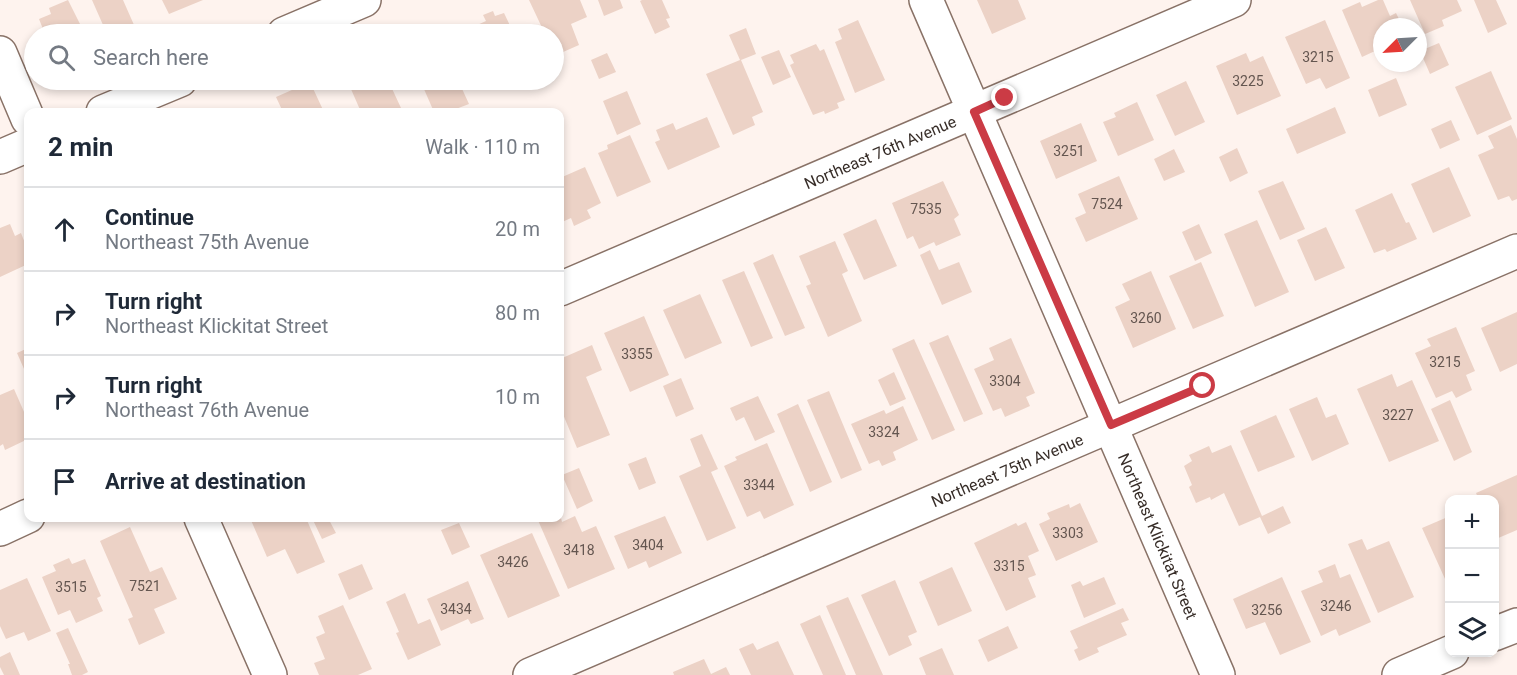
<!DOCTYPE html>
<html lang="en">
<head>
<meta charset="utf-8">
<style>
  :root { --surface:#fff; --page:#f6f6f7; --text:#1f2937; --muted:#747a83; --line:#e0e1e3 }
  body { margin:0; font-family:Roboto,sans-serif; background:var(--page); color:var(--text) }
  .controls { position:absolute; right:18px; bottom:18px; display:grid; overflow:hidden; border-radius:12px; box-shadow:0 3px 9px #0003 }
  .controls button { width:54px; height:54px; display:grid; place-items:center; padding:0; border:0; border-bottom:2px solid var(--line); background:var(--surface); color:var(--text); font:30px sans-serif }
  .compass { position:absolute; left:1373px; top:18px; width:54px; height:54px; border-radius:50%; background:var(--surface); box-shadow:0 3px 9px #0003; rotate:246deg }
  .stop { position:absolute; width:18px; height:18px; margin:-14px; border:4px solid #cb3b45; border-radius:50%; background:#fff }
  .stop.end { background:#cb3b45; border-color:#fff; box-shadow:0 2px 6px #0008 }
  .list { margin:0; padding:0; list-style:none }
  h2 { display:flex; justify-content:space-between; align-items:center; height:78px; margin:0; padding:0 24px; font-size:26px }
  h2 small { font-size:20px; font-weight:400; color:var(--muted) }
  .list li { display:grid; grid-template-columns:39px 1fr auto; gap:18px; align-items:center; box-sizing:border-box; height:84px; padding:0 24px; border-top:2px solid var(--line) }
  .list b { display:block; font-size:22px; white-space:nowrap }
  .list p { margin:0; font-size:20px; white-space:nowrap; color:var(--muted) }
  .list em { font-size:20px; font-style:normal; color:var(--muted) }
  .icon { flex:none; width:33px; height:33px; fill:none; stroke:currentColor; stroke-width:2; stroke-linecap:round; stroke-linejoin:round }
  .map { position:relative; flex:none; width:1517px; height:675px; overflow:hidden }
  .search { position:absolute; background:var(--surface); box-shadow:0 3px 9px #0003; left:24px; top:24px; width:540px; height:66px; display:flex; align-items:center; gap:15px; box-sizing:border-box; padding:0 21px; border-radius:33px; color:var(--muted); font-size:22px }
  .panel { position:absolute; background:var(--surface); box-shadow:0 3px 9px #0003; left:24px; top:108px; width:540px; height:414px; border-radius:12px }
  .map>svg:first-child { display:block }
  .building { fill:#ecd2c6 }
  .lines { fill:none; stroke-linecap:round; stroke-linejoin:round }
  .minor-casing { stroke:#897267; stroke-width:36 }
  .minor { stroke:#fff; stroke-width:33 }
  .route { stroke:#cb3b45; stroke-width:8 }
  .labels { text-anchor:middle; stroke-width:4.5; stroke-linejoin:round; paint-order:stroke }
  .number-label { font-size:14px; fill:#645650 }
  .street-label { font-size:16px; fill:#372d28; stroke:#fff }
</style>
</head>
<body>
<div class="map">
<svg width="1517" height="675" viewBox="0 0 1517 675">
  <rect width="100%" height="100%" fill="#fef3ee"/>
  <path class="building" d="M68,0L85,34H45L39,19L51,14L49,8Z
    M92,0H123L138,34H107Z
    M162,0H203L169,14Z
    M529,0H580L587,17L571,24L579,45L554,56V34H545Z
    M598,0H620L623,8L604,16Z
    M642,0H662L670,18L666,19L670,27L655,34L640,1Z
    M977,0H1018L1026,19L992,34Z
    M1378,0H1383L1390,16L1396,13L1403,27H1382V46L1380,41L1373,44L1375,51L1362,57L1342,10L1360,2L1362,7Z
    M1410,0H1457L1462,11L1442,20L1444,26L1425,34Z
    M1474,0H1496L1507,24L1488,33Z
    M493,11L495,16L504,13L514,34H478L475,26L486,21L483,15Z
    M858,20L885,80L855,93L835,42L842,39L838,29Z
    M1325,20L1350,78L1326,89L1320,78L1306,84L1285,37Z
    M746,28L756,54L741,60L763,112L752,117L755,125L733,135L706,74L740,60L729,35Z
    M1439,43L1449,65L1430,74L1420,51Z
    M816,44L820,51L824,49L845,100L837,103L839,108L825,114L824,111L813,115L790,65L794,63L790,55Z
    M779,50L791,77L773,85L761,57Z
    M607,53L616,72L599,79L591,60Z
    M1246,53L1250,62L1263,56L1281,96L1237,115L1216,66Z
    M1491,71L1512,119L1477,135L1455,87Z
    M1396,78L1407,105L1379,117L1368,90Z
    M347,80H388L401,108L391,112H361Z
    M420,80H458L469,104L448,112H434Z
    M484,80H499L501,83L487,89Z
    M1186,81L1205,122L1175,136L1156,95Z
    M310,82L324,112H283L276,97Z
    M627,91L641,124L617,135L603,101Z
    M1137,102L1154,140L1118,156L1103,122L1116,117L1114,113Z
    M1335,107L1346,133L1297,154L1286,129Z
    M707,117L720,147L668,170L655,142L660,140L656,130L673,123L676,130Z
    M1451,120L1460,140L1440,149L1431,129Z
    M1081,123L1097,161L1056,179L1040,141Z
    M1511,125L1517,139V199L1512,201L1509,196L1498,200L1478,155L1494,148L1488,136Z
    M630,135L651,182L617,197L598,153L608,149L607,145Z
    M1237,148L1248,173L1230,182L1219,157Z
    M1174,149L1185,172L1164,181L1154,159Z
    M585,167L601,203L587,210L591,218L574,226L571,218L560,223V178Z
    M1449,167L1471,216L1433,233L1411,184Z
    M1119,176L1138,219L1086,242L1075,218L1086,213L1078,194Z
    M943,181L959,215L954,219L961,235L936,246L934,242L919,249L913,236L907,239L892,203Z
    M1283,181L1305,229L1280,240L1258,191Z
    M1392,193L1406,223L1409,222L1417,239L1387,252L1385,249L1374,253L1355,210Z
    M876,219L897,266L864,280L843,234Z
    M1257,220L1289,292L1255,307L1224,234Z
    M10,224L15,236L21,233L28,251V264L0,277V228Z
    M1199,224L1212,253L1195,261L1182,232Z
    M1326,227L1345,268L1315,281L1297,240Z
    M835,241L848,271L842,274L862,321L828,337L806,286L811,284L799,256Z
    M930,250L939,270L959,262L972,292L942,305L920,255Z
    M773,254L805,328L785,336L753,263Z
    M1201,262L1224,316L1193,329L1169,276Z
    M744,271L773,338L751,347L722,280Z
    M1151,271L1176,329L1133,348L1115,307L1130,300L1122,284Z
    M700,294L722,343L685,359L663,310Z
    M1517,312V364L1500,372L1481,328Z
    M644,316L669,375L630,392L604,333Z
    M1456,327L1475,371L1466,375L1472,390L1456,398L1452,391L1436,398L1415,353L1431,346L1427,339Z
    M948,335L983,414L964,422L929,343Z
    M1011,338L1035,393L1026,397L1030,406L1005,417L1001,408L993,411L974,369L994,360L989,348Z
    M914,339L955,430L932,440L892,349Z
    M592,345L602,370L586,377L610,435L577,448L560,407V359Z
    M28,348V378L17,353Z
    M894,372L906,399L890,406L878,380Z
    M1392,374L1397,387L1412,380L1439,441L1389,462L1357,389Z
    M681,378L694,409L676,417L663,386Z
    M14,389L28,421V439L5,450L3,444L0,446V395Z
    M829,391L862,470L841,479L807,400Z
    M758,396L775,432L755,441L744,417L736,421L730,408Z
    M1317,397L1326,418L1336,414L1349,444L1312,461L1289,409Z
    M1450,400L1472,452L1454,461L1431,409Z
    M798,404L832,482L810,492L777,414Z
    M903,406L918,440L893,452L896,460L882,466L879,460L869,464L851,424L884,410L886,414Z
    M1276,415L1295,457L1258,472L1240,431Z
    M702,434L718,469L711,472L736,528L707,541L679,476L701,466L690,439Z
    M767,443L794,505L764,519L760,511L747,517L724,466L737,460L735,457Z
    M1231,445L1262,516L1283,506L1291,523L1268,534L1260,517L1239,526L1224,493L1211,500L1210,497L1196,503L1189,487L1192,485L1184,466L1192,461L1189,455L1209,446L1212,453Z
    M646,457L656,483L639,490L628,464Z
    M579,468L593,501L577,509L562,475Z
    M1517,475V530L1496,539L1494,535V500H1479L1476,493Z
    M1080,503L1098,542L1056,561L1039,524L1050,519L1047,513L1069,504L1070,508Z
    M575,516L582,532L596,526L615,569L568,589L537,518H561L562,522Z
    M665,516L682,553L649,568L646,561L628,569L614,536Z
    M1450,516V590L1422,528Z
    M250,518H306L325,562L297,574L285,549L267,557Z
    M312,518H328L336,533L322,539Z
    M1026,522L1039,551L1028,556L1036,575L1028,578L1036,597L1006,611L974,543L1016,523L1018,526Z
    M459,523L470,547L452,555L441,530Z
    M130,527L150,572L162,567L177,599L154,609L165,633L139,645L128,619L133,617L100,541Z
    M532,533L560,596L508,618L480,555Z
    M1362,539L1367,550L1389,541L1414,597L1378,613L1348,544Z
    M69,558L72,564L85,559L101,596L97,598L103,611L76,623L70,610L58,615L42,577L56,571L53,565Z
    M362,564L373,589L349,600L338,574Z
    M1335,564L1340,578L1350,574L1371,622L1339,636L1336,629L1321,636L1301,591L1323,582L1318,571Z
    M952,567L972,611L938,626L919,582Z
    M1104,577L1116,604L1084,618L1071,585L1080,581L1083,586Z
    M1282,577L1311,642L1280,655L1265,622L1246,629L1233,599Z
    M27,578L51,631L28,641L24,632L6,639L0,626V590Z
    M895,580L917,632L908,636L912,645L889,656L861,595Z
    M468,581L484,619L471,624L468,619L441,631L427,599Z
    M405,593L418,624L430,619L441,645L408,660L396,633L399,632L386,602Z
    M848,597L883,675H856L826,606Z
    M343,605L372,669L358,675H319L314,663L325,659L316,637L325,633L318,616Z
    M1123,608L1129,620L1121,623L1127,635L1097,648L1099,652L1079,661L1074,650L1078,648L1070,631Z
    M820,615L846,675H823L800,624Z
    M1008,626L1018,648L988,662L978,640Z
    M68,628L88,672L82,675H72L68,664H70L56,633Z
    M778,641L794,675H751L739,649L753,643L757,650Z
    M942,648L954,675H926L919,658Z
    M10,652L20,675H4L0,667V657Z
    M704,659L711,674L726,667L730,675H674L673,672Z"/>
  <g class="lines">
    <g class="minor-casing">
      <path id="minor" d="M926,0L1218,675
        M284,34L364,0
        M0,53L28,119
        M103,112L180,80
        M0,157L28,145
        M560,289L1234,0
        M201,518L270,675
        M0,529L28,516
        M1494,634L1517,625
        M530,675L1517,251
        M1399,675L1452,652"/>
    </g>
    <use href="#minor" class="minor"/>
  </g>
  <g class="lines">
    <path class="route" d="M1005,98L974,112L1111,425L1203,386"/>
  </g>
  <g class="labels">
    <g class="number-label">
      <text x="1318" y="62">3215</text>
      <text x="1248" y="86">3225</text>
      <text x="1069" y="156">3251</text>
      <text x="1107" y="209">7524</text>
      <text x="926" y="214">7535</text>
      <text x="1146" y="323">3260</text>
      <text x="637" y="359">3355</text>
      <text x="1445" y="367">3215</text>
      <text x="1005" y="386">3304</text>
      <text x="1398" y="420">3227</text>
      <text x="884" y="437">3324</text>
      <text x="759" y="490">3344</text>
      <text x="1068" y="538">3303</text>
      <text x="648" y="550">3404</text>
      <text x="579" y="555">3418</text>
      <text x="513" y="567">3426</text>
      <text x="1009" y="571">3315</text>
      <text x="145" y="591">7521</text>
      <text x="71" y="592">3515</text>
      <text x="1336" y="611">3246</text>
      <text x="456" y="614">3434</text>
      <text x="1267" y="615">3256</text>
    </g>
    <g class="street-label">
      <text transform="translate(880 152) rotate(-23)" y="6">Northeast 76th Avenue</text>
      <text transform="translate(1007 470) rotate(-23)" y="6">Northeast 75th Avenue</text>
      <text transform="translate(1158 536) rotate(67)" y="6">Northeast Klickitat Street</text>
    </g>
  </g>
</svg>
<div class="controls">
<button>+</button>
<button>−</button>
<button><svg class="icon" aria-label="layers" viewBox="0 0 24 24"><path d="M12 4l9 5-9 5-9-5zM3 14l9 5 9-5"/></svg></button>
</div>
<svg class="compass" viewBox="-18 -18 36 36"><path d="M0-13l5 13h-10z" fill="#e53935"/><path d="M0 13l5-13h-10z" fill="#747a83"/></svg>
<div class="stop" style="left:1203px;top:386px"></div>
<div class="stop end" style="left:1005px;top:98px"></div>
<div class="search"><svg class="icon" aria-label="search" viewBox="0 0 24 24"><circle cx="10" cy="10" r="6"/><path d="M15 15l6 6"/></svg>Search here</div>
<section class="panel">
<h2>2 min<small>Walk · 110 m</small></h2>
<ul class="list">
<li><svg class="icon" aria-label="ahead" viewBox="0 0 24 24"><path d="M12 20V5M6 11l6-6 6 6"/></svg><div><b>Continue</b><p>Northeast 75th Avenue</p></div><em>20 m</em></li>
<li><svg class="icon" aria-label="right" viewBox="0 0 24 24"><path d="M7 20v-9h11M14 6l5 5-5 5"/></svg><div><b>Turn right</b><p>Northeast Klickitat Street</p></div><em>80 m</em></li>
<li><svg class="icon" aria-label="right" viewBox="0 0 24 24"><path d="M7 20v-9h11M14 6l5 5-5 5"/></svg><div><b>Turn right</b><p>Northeast 76th Avenue</p></div><em>10 m</em></li>
<li><svg class="icon" aria-label="arrive" viewBox="0 0 24 24"><path d="M6 21V4h12l-3 4 3 4H6"/></svg><div><b>Arrive at destination</b></div></li>
</ul>
</section>
</div>
</body>
</html>
